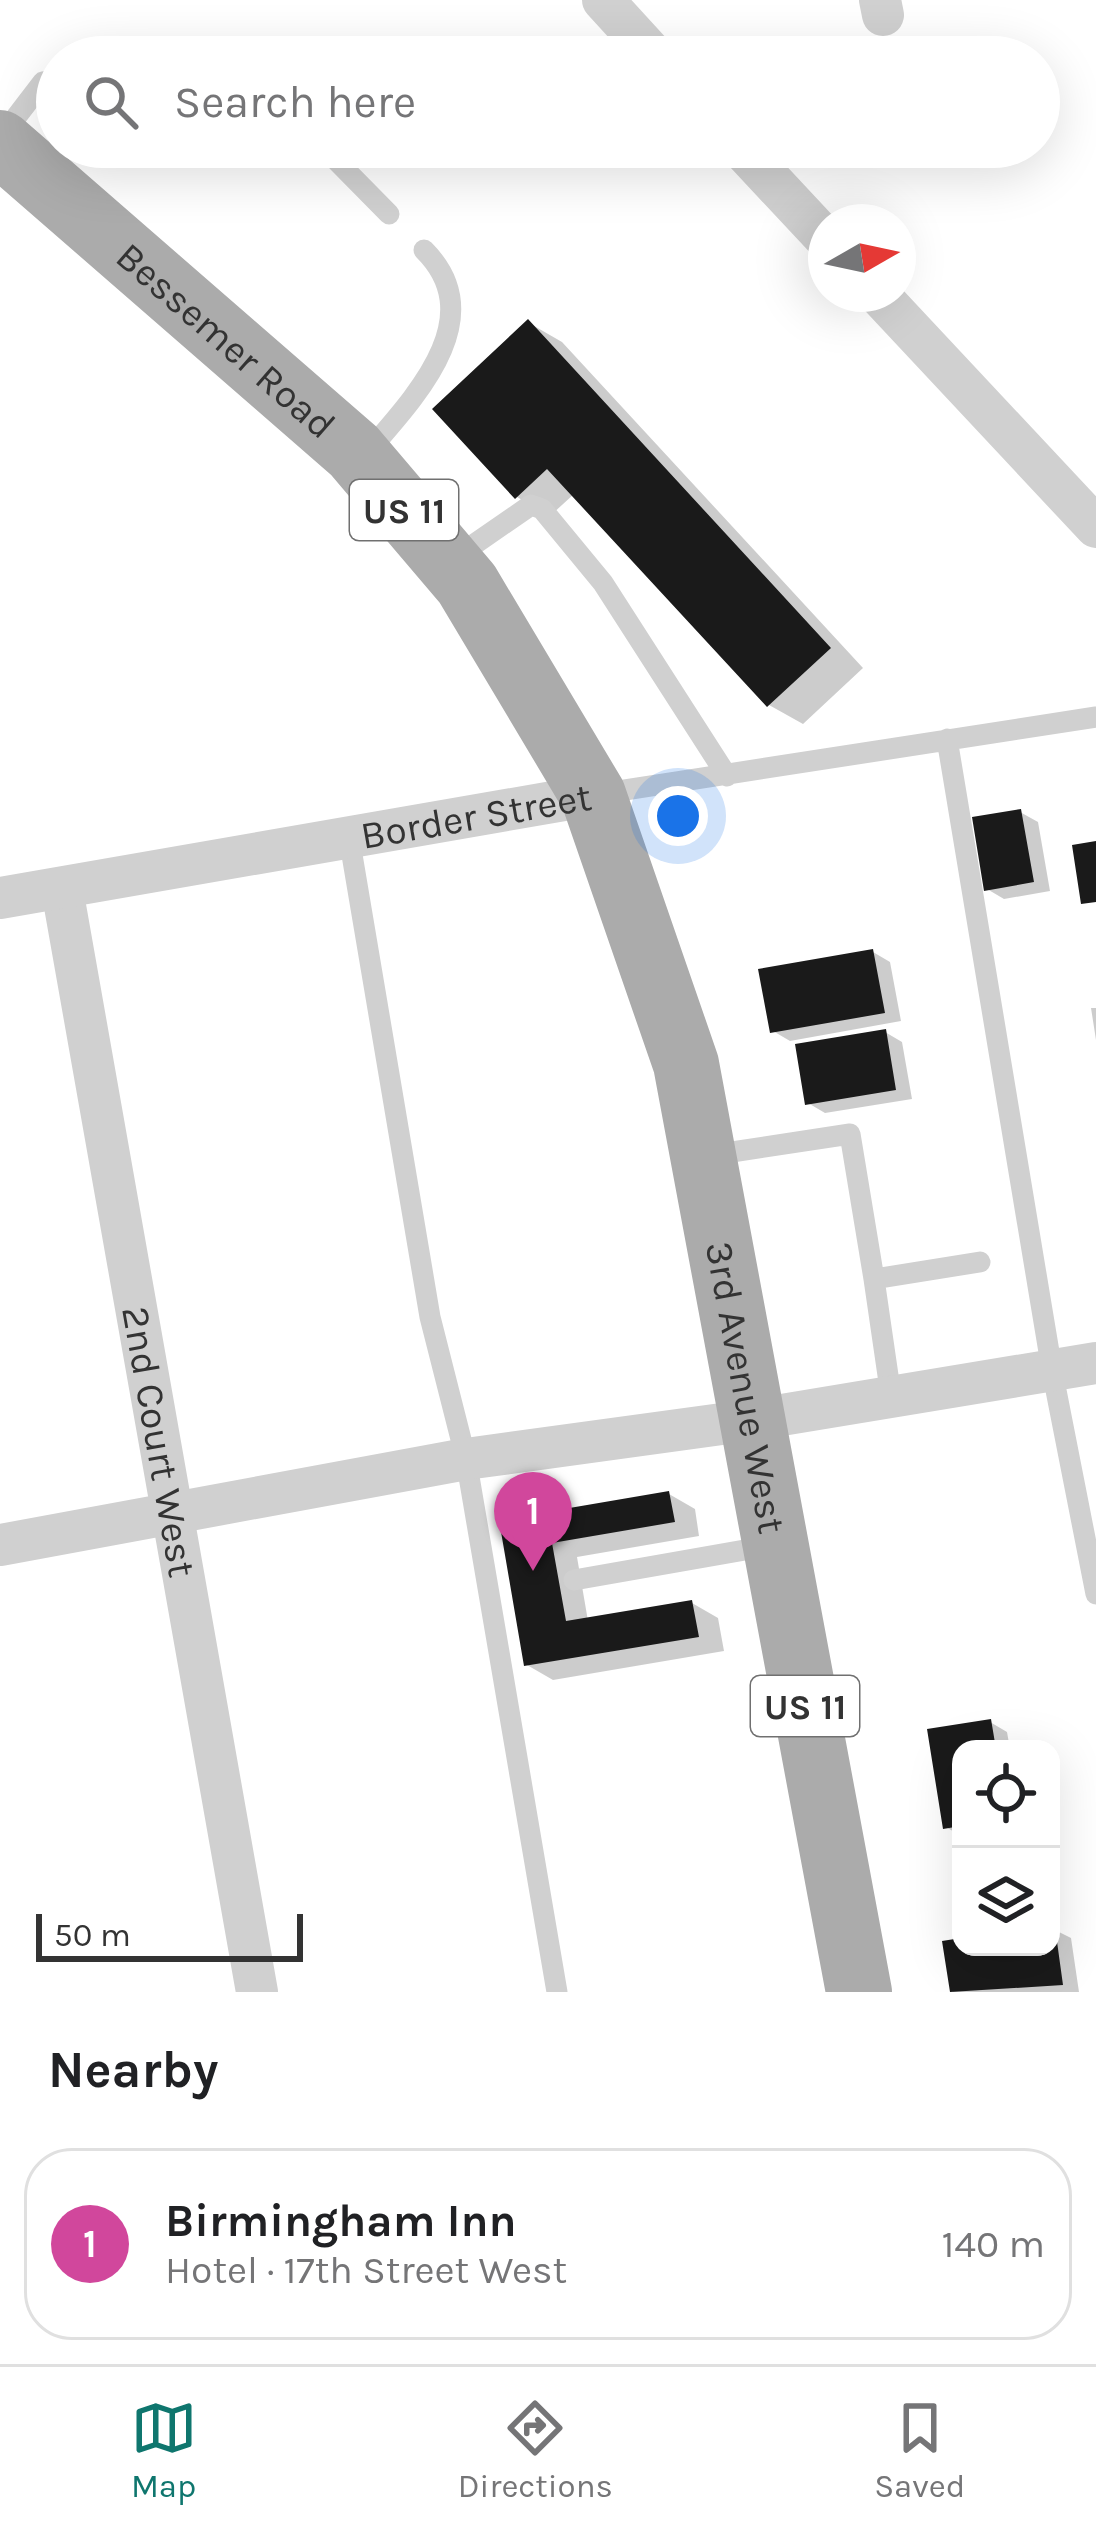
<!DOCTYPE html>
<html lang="en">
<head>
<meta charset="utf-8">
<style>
  :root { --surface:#fff; --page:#f6f6f6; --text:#202124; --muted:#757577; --line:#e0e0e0; --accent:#0f766e }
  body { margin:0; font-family:Karla,sans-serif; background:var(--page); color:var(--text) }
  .controls { position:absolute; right:36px; bottom:36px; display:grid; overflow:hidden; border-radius:24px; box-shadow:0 12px 48px #0002 }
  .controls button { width:108px; height:108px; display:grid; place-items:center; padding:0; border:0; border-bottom:3px solid var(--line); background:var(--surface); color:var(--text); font:60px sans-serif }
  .compass { position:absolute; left:808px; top:204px; width:108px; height:108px; border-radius:50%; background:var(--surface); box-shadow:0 12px 48px #0002; rotate:81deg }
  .scale { position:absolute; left:36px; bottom:30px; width:267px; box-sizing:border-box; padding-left:12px; border:6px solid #333; border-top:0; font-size:33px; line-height:42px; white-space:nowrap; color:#333; -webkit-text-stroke:9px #fff; paint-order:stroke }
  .you { position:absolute; left:678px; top:816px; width:42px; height:42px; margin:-30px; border:9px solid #fff; border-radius:50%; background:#1a73e8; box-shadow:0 0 0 18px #1a73e833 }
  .badge { display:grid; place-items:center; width:78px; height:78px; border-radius:50%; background:var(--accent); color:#fff; font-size:39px; font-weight:700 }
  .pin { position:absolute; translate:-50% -99px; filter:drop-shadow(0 3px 6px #0008) }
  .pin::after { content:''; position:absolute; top:63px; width:42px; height:36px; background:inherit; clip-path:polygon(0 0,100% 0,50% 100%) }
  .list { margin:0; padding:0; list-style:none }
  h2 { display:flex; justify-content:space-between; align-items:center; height:156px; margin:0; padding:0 48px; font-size:51px }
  h2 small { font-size:39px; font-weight:400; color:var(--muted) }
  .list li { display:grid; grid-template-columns:78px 1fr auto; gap:36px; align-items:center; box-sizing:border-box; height:192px; margin:0 24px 24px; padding:0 24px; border:3px solid var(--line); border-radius:48px }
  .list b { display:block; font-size:45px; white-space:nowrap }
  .list p { margin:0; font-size:39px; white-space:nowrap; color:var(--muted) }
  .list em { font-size:39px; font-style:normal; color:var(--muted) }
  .icon { flex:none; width:66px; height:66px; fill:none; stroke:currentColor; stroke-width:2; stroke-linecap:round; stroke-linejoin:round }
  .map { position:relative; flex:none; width:1096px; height:1992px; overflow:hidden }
  .search { position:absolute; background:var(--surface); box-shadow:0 12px 48px #0002; left:36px; right:36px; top:36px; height:132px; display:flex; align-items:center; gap:30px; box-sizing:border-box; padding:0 42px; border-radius:66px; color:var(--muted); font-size:45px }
  .sheet { height:372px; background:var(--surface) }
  nav { display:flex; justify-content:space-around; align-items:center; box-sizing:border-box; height:168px; border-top:3px solid var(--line); background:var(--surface); font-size:33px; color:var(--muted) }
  nav a { display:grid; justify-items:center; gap:6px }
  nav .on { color:var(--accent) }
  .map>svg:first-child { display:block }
  .shadow { fill:#0003 }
  .building { fill:#1a1a1a }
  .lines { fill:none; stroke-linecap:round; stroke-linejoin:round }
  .service { stroke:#d0d0d0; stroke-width:21 }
  .minor { stroke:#d0d0d0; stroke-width:42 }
  .primary { stroke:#ababab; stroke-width:66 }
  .labels { text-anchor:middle; stroke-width:12; stroke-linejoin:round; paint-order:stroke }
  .shield { fill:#fff; stroke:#707070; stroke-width:3 }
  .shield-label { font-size:36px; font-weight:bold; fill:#333 }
  .street-label { font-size:39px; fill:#333; stroke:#fff }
</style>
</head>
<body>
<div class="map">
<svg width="1096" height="1992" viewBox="0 0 1096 1992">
  <rect width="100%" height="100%" fill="#fff"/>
  <path class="shadow" d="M529,323L562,342L863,668L803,724L769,705L574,494L550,516L517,497Z
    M1020,812L1038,822L1050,891L1004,899L987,889Z
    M873,952L890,962L901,1021L790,1041L773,1031Z
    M1091,1008H1096V1040Z
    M885,1032L902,1042L912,1099L825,1113L808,1103Z
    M669,1494L695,1509L699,1536L577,1557L588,1621L692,1603L718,1618L724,1651L553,1680L527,1665L503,1522Z
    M990,1722L1007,1732L1010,1749H961V1836L946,1827L930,1732Z
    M1051,1928L1071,1938L1079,1992H953L946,1944L1051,1947Z"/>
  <path class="building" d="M528,319L831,648L767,707L547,469L515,499L432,409Z
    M1021,809L1034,882L984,891L972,817Z
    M1096,841V902L1081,904L1072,845Z
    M873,949L885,1013L770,1033L758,969Z
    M886,1029L896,1090L805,1105L795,1044Z
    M669,1491L675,1522L552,1543L566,1621L692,1600L699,1637L524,1666L499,1520Z
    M991,1719L996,1749H961V1826L943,1829L927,1729Z
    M961,1852V1894L958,1895L952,1853Z
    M1054,1920L1063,1985L950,1992L942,1941L961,1938V1947H1051Z"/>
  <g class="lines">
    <path class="service" d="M0,138L43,82L57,80
      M323,147L389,214
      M365,455C412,400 493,319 424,250
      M453,559L531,505L542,509L603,583L727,776
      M947,739L1052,1370L1096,1594
      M599,794L1096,717
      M349,837L430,1317L466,1459L557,1992
      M712,1155L850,1134L874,1279
      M891,1396L874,1279L980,1262
      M574,1580L768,1546"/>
    <g class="minor">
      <path d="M603,0L655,57"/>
      <path d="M880,0L883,15"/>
      <path d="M740,147L826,239"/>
      <path d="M878,294L1096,527"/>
      <path id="s1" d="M62,889L257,1992"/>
      <path id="s2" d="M0,898L593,795"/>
      <path d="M0,1545L466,1459L751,1420L1096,1363"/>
    </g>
    <path class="primary" id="s3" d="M0,143L354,451L467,584L593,795L686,1064L859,1992"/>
  </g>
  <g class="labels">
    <g class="shield">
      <rect x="350" y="480" width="108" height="60" rx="9"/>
      <rect x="751" y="1676" width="108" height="60" rx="9"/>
    </g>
    <g class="shield-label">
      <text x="404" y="523">US 11</text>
      <text x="805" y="1719">US 11</text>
    </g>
    <g class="street-label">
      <text dy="14" stroke="none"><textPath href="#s3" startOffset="300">Bessemer Road</textPath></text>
      <text dy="14" stroke="none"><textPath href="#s2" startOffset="483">Border Street</textPath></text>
      <text dy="14" stroke="none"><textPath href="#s3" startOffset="1503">3rd Avenue West</textPath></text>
      <text dy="14" stroke="none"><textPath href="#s1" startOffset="561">2nd Court West</textPath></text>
    </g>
  </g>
</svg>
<div class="controls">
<button><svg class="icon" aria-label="locate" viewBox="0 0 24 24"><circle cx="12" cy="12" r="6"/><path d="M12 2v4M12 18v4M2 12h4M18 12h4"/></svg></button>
<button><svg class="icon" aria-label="layers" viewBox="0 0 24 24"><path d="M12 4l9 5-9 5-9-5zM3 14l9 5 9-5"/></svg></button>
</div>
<svg class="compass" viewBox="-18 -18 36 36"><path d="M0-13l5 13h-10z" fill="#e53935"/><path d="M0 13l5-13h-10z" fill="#757577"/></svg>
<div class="scale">50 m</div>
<div class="you"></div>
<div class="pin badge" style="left:533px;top:1571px;background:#d1479c">1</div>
<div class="search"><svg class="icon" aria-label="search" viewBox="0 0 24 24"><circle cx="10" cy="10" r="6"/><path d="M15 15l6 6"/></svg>Search here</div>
</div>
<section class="sheet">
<h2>Nearby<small></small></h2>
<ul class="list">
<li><span class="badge" style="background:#d1479c">1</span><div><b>Birmingham Inn</b><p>Hotel · 17th Street West</p></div><em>140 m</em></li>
</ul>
</section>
<nav>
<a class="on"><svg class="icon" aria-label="map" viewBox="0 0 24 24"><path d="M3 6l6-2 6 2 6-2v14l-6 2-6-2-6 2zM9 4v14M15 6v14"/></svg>Map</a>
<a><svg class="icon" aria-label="directions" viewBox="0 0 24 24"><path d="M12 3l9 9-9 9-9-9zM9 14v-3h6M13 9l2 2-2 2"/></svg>Directions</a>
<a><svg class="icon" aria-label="saved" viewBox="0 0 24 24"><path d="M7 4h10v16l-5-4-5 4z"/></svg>Saved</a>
</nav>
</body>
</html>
